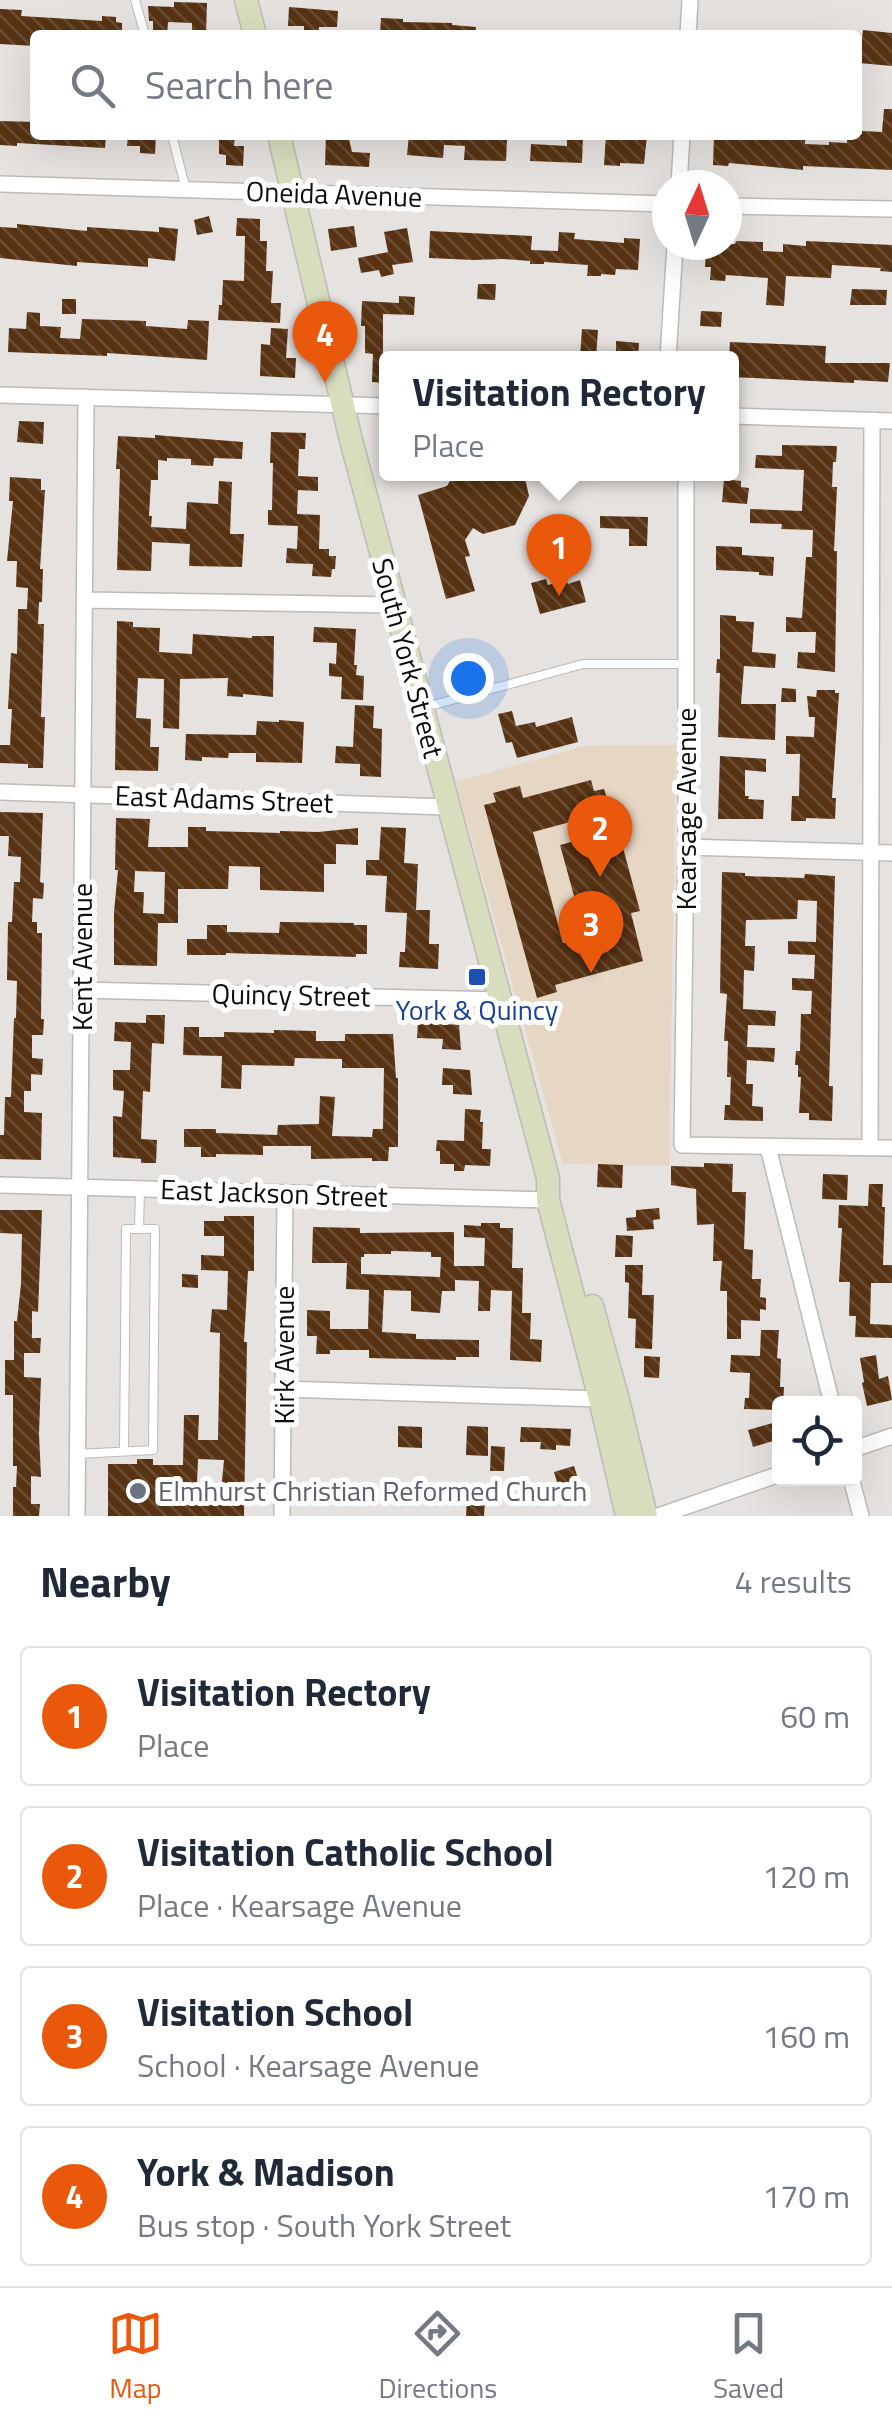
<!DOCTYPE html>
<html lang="en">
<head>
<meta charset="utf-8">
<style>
  :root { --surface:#fff; --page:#f2f2f3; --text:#1f2937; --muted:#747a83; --line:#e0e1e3; --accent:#ea580c }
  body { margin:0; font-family:"Titillium Web",sans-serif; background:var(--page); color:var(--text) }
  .controls { position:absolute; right:30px; bottom:30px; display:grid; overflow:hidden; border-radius:10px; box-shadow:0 10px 40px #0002 }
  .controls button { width:90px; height:90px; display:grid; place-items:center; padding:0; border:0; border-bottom:2px solid var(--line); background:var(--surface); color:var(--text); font:50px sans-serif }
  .compass { position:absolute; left:652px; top:170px; width:90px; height:90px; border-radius:50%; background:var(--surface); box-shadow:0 10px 40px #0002; rotate:4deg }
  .you { position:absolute; left:468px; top:678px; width:35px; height:35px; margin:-25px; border:8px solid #fff; border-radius:50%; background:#1a73e8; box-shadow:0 0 0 15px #1a73e833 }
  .badge { display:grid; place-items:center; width:65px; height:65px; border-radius:50%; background:var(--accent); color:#fff; font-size:32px; font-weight:700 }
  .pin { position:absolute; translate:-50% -82px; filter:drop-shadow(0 2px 5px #0008) }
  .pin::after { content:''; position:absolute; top:52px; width:35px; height:30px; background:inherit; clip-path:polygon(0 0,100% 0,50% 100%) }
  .popup { position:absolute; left:379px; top:351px; width:360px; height:130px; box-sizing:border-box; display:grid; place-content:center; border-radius:10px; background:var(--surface); filter:drop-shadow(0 2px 8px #0005); font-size:32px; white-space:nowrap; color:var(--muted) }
  .popup b { font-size:38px; color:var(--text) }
  .popup::after { content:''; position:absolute; left:50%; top:100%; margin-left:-20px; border:20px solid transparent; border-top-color:var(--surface) }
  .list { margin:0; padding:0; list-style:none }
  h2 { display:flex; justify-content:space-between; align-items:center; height:130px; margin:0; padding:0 40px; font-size:42px }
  h2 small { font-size:32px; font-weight:400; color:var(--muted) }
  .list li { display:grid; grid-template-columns:65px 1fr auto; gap:30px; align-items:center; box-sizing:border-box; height:140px; margin:0 20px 20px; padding:0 20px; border:2px solid var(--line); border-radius:10px }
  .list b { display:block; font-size:38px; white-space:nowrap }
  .list p { margin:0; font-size:32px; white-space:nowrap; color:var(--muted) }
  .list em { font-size:32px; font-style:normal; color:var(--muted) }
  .icon { flex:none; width:55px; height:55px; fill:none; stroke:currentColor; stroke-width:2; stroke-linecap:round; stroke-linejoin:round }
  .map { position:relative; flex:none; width:892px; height:1516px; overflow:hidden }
  .search { position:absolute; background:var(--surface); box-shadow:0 10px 40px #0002; left:30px; right:30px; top:30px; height:110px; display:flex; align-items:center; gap:25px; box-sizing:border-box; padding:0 35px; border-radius:10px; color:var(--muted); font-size:38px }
  .sheet { height:770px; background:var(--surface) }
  nav { display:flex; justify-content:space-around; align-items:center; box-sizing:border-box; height:140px; border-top:2px solid var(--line); background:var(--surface); font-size:28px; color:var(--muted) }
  nav a { display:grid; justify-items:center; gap:5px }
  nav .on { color:var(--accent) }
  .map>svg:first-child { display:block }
  .education { fill:#e6d6c4 }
  .building { fill:url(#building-back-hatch); fill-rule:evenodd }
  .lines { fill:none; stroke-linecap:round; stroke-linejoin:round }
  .lane-casing { stroke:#bebab7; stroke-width:10 }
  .street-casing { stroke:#bebab7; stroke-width:18 }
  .secondary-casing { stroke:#bebab7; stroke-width:25 }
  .lane { stroke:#fff; stroke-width:8 }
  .street { stroke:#fff; stroke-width:15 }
  .secondary { stroke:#d8debd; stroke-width:22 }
  .transit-dot { fill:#1a4fb4; stroke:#fff; stroke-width:4 }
  .worship-dot { fill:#6b7280; stroke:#fff; stroke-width:4 }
  .labels { text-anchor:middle; stroke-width:10; stroke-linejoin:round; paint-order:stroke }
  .street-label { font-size:28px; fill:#0e0d0c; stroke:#fff }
  .transit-label { font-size:28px; fill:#164399; stroke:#fff }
  .worship-label { font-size:28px; fill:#5b616d; stroke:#fff; text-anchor:start }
</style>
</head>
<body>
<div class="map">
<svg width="892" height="1516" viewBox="0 0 892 1516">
  <defs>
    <pattern id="building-back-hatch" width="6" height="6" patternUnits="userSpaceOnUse" patternTransform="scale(2.5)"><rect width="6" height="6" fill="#573313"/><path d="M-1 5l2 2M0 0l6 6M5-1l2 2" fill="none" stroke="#6a4d34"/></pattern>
  </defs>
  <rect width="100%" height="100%" fill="#e6e2df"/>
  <path class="education" d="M676,745L669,1166L563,1164L456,782L584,746Z"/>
  <path class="building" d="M174,2L207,3L206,35H192V23L168,22L167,35H153V21H149L148,6L174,7Z
    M289,7L338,11L337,27H319L318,35H304V26H288Z
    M0,9L22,10L21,16L102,21V16L116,17V22L122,23V35H35V46L0,44Z
    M381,18L403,19V22L452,23V25L476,27L475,35H380Z
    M863,30L892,33V66L859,63Z
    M884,109H892V170L803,166V170L729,163L728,166L713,165L714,135H805V144L829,145V142L847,143V135L862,134V131L882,132Z
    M0,121L35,122V135H106L105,148L17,143V146L0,145Z
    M128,135H156L155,154L140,153V146H127Z
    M219,135H235L234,146H244L243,166L226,165V155L219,154Z
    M326,135H348L352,152L370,153L369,167L325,165Z
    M409,135L500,136V140H507L506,161L464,160L465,146L444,145L443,158L407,155Z
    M567,135H583L582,163L530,161L531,144L567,146Z
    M606,135H647L644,164L620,163V166L604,165Z
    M209,216L213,232L197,235L194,220Z
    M237,218L260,219V241H267L266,271H273L271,303H281L280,323L218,320L219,305H222L223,280L244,281L245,236H236Z
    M17,224L87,231V227L159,232V227L178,229L175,261L148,258V267L77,262V266L0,258V227L17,228Z
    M354,226L357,247L331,251L328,229Z
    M407,228L413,262L392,265L394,274L381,277L379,270L361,273L358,258L388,252L384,232Z
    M430,231L532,236L531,250L558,251L559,232L575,233L574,239L624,243V238L640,239L638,270L616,269L615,275L601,274V276H587L588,265L544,262V264H530V261L503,259L473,260L429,258Z
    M736,241L763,242V251L783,252V244L806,246V241L892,245V272L880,271L881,268L832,265L831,278L786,276L784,306L766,305L768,278L726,275L725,281L710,280L711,267H705L706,251H709L710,245L735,244Z
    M478,284H496L495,300L477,299Z
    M852,289L887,290L886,305H850Z
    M399,296L415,297L414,315L383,314V360H386V383L372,382L373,354L365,353V326H361L362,301L399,303Z
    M62,299H76V314H62Z
    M701,311L722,312L721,327L700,326Z
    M27,312L40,313V326L61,327L60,338L80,339L82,319L146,321V326L187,329L188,320L209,321L207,360L107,353V356L8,352L9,328L26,329Z
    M271,328L288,329L286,358H296L295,378L260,376L261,344L270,345Z
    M582,329L598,330L596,358H580Z
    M616,341L639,343L638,358H616Z
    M730,342L826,346L825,363H890L888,382L854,380V383L732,377V358H729Z
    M19,421L44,422L43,444L17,442Z
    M271,432L306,433L305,449H299L298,476L318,477V491L298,490L297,514L320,515L319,549H329V556H336L335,569H332L331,577L312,576L313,564L286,563L287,548L297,549L298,526L268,525V510H272L273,463H270Z
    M155,435L243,442L242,459L214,458L213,466L191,465V459L167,458V461L158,460V480H151L149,516H152L151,527L186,529L187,502L218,504L219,481L232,482L230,534H244L242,567L189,566L190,544L152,542L151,571L117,570L120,469H116L118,436L155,438Z
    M782,445L837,446L836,462H833L832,487H837L834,551H837L835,672L797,668L798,652L815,653L816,632H786V617L802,618L806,557H812L813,530L781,529L782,524L750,523V509L802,511L804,470L755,468L756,455L782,456Z
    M454,474H524L529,496L515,525L483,534L473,528L465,540L470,556L465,557L475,591L446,599L418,495L447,486Z
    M10,477L41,479V490H45L40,569H43L42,602H39L38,624H44L41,717H45L43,768H28V764L0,763V745H10L12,709H8L11,653L17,654L18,609H27L28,588L16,587L17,561H7L13,501H9Z
    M724,479L741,481V487L749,488L747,504L722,502Z
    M600,516L648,517L647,546H629V529L600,528Z
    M716,546L742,547V555L774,557L773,576L759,575V572L716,570Z
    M546,579L548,585L566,580L568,584L580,580L586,602L540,614L531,583Z
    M720,615L736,616V621L754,622L752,652L776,654L775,668L744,666L741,704H776L775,740L718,737L720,673H716L717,659H720Z
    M117,621L133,622V627L160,628L159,652L192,654L193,634L252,638V636H274L273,697L243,694V697L227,696L228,678L180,679L179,729L163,728L164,679L138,678L136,718L151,719L150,747H159L158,771L115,770Z
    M314,627L356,629L354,665H357L356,675L364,676L363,700L341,699L342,677L329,676V663L336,664L337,643L313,642Z
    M782,688L796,689V702H781Z
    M817,690H835V693H839L832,798H836L835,819L806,818V821H791L792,796H799L800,754H786V736L814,737L815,717H809L807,696L816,697Z
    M355,705L374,706L373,728L382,729L381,777L360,776V764L335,763L336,746L353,747Z
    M512,711L516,726L535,722L536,727L572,717L578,742L517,758L512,742L506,743L498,714Z
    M279,720L304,722L302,763L256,762V753H229L228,758L202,757V761L185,760L186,734L256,735L257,721L279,722Z
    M720,756L766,759V772L745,770V796H749L748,799L764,800L763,819H718Z
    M591,780L594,791L604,789L607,798L597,801L600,814L533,832L563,943L605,932L599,908L579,914L560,845L605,833L606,836L619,833L640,911L631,913L643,961L555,985L557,992L537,998L484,805L496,802L493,793L520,786L523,798Z
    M0,812L43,813L40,882L44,883L43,899L33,898L32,922H37V933H42L41,1019H44L43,1035H32V1058L43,1059L42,1075L31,1074V1091H24V1112L42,1113L41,1160L0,1159V1135H4L5,1097H11L14,1018H16L17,981L7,980L8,922H12L14,882H20L21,857L8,856L9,836H0Z
    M116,818L150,819L148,847H188V827H206V831L280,833V831L318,832L358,828V845L336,844V864H324V892L260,890V867L229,866L228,889H178V923H158L157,966L114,965V912L118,870H115ZM135,871L165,872L164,914L143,913L144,892H134Z
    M381,827L406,828L404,863L418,864L416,910H430L429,944H439L438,969L399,967L400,952H405L407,913L385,912L387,876L366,875V860H379Z
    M722,872L745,873V876L804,878L805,874L835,876L829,1086H833L832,1121L809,1120V1113H799L801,1077H798V1065H795L796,1051H800L801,1014H811L812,991L792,990V978L814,979L815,955L788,954V941L816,942L817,901L798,900L797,919L746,920L745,946H755L754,971L744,970L743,1009L776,1011L775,1026L748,1025L747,1047L775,1048L774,1062L747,1060L746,1084H753L752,1106L763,1107V1121L724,1120L725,1105H730L731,1077H727L728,1041H724L727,994L720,993Z
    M280,922L354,923V925H367V954H356V957L226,953V955H187V939H207V925H227V932L279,933Z
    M146,1015H165L164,1044L152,1043L150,1092L143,1091L141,1139L157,1140L156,1163H141V1159L113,1157V1116L122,1117L124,1091L113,1090V1070H130L131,1042L114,1041L115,1022L146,1023Z
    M418,1022L459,1025L461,1050L442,1049L443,1039L417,1038Z
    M184,1027H199V1037H224V1032L274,1033V1030L316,1031V1041H345V1034H393L396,1078H398V1147H389L388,1161H372V1158L311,1159V1146H263V1155L216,1154V1157H201V1147H184V1129H216V1133L277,1135L278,1125L319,1124L320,1096L335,1097L332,1136L372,1137L373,1129H383L384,1068H342V1059L295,1058L294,1066L242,1065L241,1089L221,1088L222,1056L183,1055Z
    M443,1068L470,1070L472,1095L453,1094V1085H442Z
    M465,1109L481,1110L480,1122H483L482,1149H491L490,1166L465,1165L464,1171H454V1164H440V1151H436L437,1140L464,1141Z
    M704,1163L733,1164L732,1192H746L744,1249L753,1250L752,1279H761L760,1297L766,1298V1310L760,1309V1321L741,1320V1339H727V1291H720L722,1261H713L714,1224L697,1225L696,1189L671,1185V1166L704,1167Z
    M598,1164L623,1165L622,1188L597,1187Z
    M823,1174L848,1175L847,1200L822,1199Z
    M869,1184H883L882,1207H885L883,1265H892V1283H871L870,1324L892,1325V1338L855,1337L856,1316H849L850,1282H839L842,1228H838L839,1205L868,1206Z
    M659,1208L660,1219L653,1220L654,1229L627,1231L626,1218L636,1217V1210Z
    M0,1210H42L38,1312L32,1311V1338H41L40,1353H24V1377L41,1378L39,1434L41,1477L31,1476V1504H40L39,1516H13V1487H16L17,1466H13V1395H5V1360H14V1321H17L21,1284L22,1234L0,1233Z
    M224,1216H254V1271H248L244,1342H247L244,1516H108V1464H137V1459H153V1465H183L184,1415H199L198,1440H218L220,1333L210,1332L212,1309L227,1310L228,1271L201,1270V1255L224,1256V1236H204V1221H224ZM198,1459L224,1460L220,1502L200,1501L201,1483H197Z
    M481,1223H500V1228H513L512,1268H523L522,1313H531L530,1339L542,1340L541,1362L510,1360L512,1291L491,1290L490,1311H478L479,1281L455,1280V1291H442L440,1313L411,1311V1291L384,1290L382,1332L416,1334V1339L479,1340V1357H456V1360L369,1358V1350H330V1354H316L317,1336H307V1310L330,1311V1329H368L369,1290L346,1289L347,1263H312L313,1227L360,1228V1233L454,1232V1266H484L485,1238L464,1237V1225L481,1226ZM391,1251L431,1252V1257H441L440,1277L361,1274V1257H364V1254H391Z
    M616,1235L633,1236L632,1257H615Z
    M625,1265H643L642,1295H654L652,1349L635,1348L636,1319L628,1318L629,1283L625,1282Z
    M182,1274L198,1275V1288L182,1287Z
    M761,1330H779L777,1358L781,1359L780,1387H784L783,1404H780V1410L744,1409L745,1398H749L750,1373L730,1372L731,1355L760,1356Z
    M876,1355L879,1379L888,1376L892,1400L867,1406L862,1383L864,1382L860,1358Z
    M644,1356L660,1357L659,1378L644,1377Z
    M780,1421V1439L753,1447L748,1430Z
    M398,1426L422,1427V1448L398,1447Z
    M467,1426L488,1427V1456L466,1455Z
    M521,1427L571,1429L570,1446L556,1445V1450L540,1449L541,1442H520Z
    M491,1446L505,1447L504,1471H490Z
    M574,1466L581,1488L561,1495L554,1472Z
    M467,1499L485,1500L484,1516H466Z"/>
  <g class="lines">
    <g class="lane-casing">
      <path id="lane" d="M135,0L145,35
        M172,135L186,190
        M426,707L583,664H686
        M139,1229L140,1190
        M78,1454L153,1450L155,1229H126L124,1450"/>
    </g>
    <g class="street-casing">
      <path id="street" d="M688,35L690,0
        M0,184L667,204
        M679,185L682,135
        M727,206L892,209
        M668,358L675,245
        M0,395L386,406
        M732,416L892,421
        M686,474V847L682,1145L892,1148
        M85,600L394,605
        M0,792L447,807
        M686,847L892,853
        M81,990L500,1000
        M768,1147L832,1404
        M870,1148L872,420
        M0,1185L548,1200
        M283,1389L600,1399
        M854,1449L892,1436
        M851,1478L861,1516
        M77,1516L86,397
        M282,1516L285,1194
        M658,1516L780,1474"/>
    </g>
    <g class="secondary-casing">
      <path id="secondary" d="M246,0L255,35
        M279,135L351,440L548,1178V1200L600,1399L627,1516
        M592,1306L618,1400L646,1516"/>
    </g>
    <use href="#lane" class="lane"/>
    <use href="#street" class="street"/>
    <use href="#secondary" class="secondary"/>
  </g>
  <rect class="transit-dot" x="467" y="967" width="20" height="20" rx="5"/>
  <circle class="worship-dot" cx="138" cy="1491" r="10"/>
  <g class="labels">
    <g class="street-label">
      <text transform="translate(334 194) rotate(2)" y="10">Oneida Avenue</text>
      <text transform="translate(408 658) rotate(75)" y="10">South York Street</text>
      <text transform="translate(224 799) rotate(2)" y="10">East Adams Street</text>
      <text transform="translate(686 809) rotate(-90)" y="10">Kearsage Avenue</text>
      <text transform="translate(82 957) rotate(-90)" y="10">Kent Avenue</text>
      <text transform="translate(291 995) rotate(1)" y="10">Quincy Street</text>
      <text transform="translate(274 1193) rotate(2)" y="10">East Jackson Street</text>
      <text transform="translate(284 1355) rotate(-90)" y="10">Kirk Avenue</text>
    </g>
    <g class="transit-label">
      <text x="477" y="1020">York &amp; Quincy</text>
    </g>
    <g class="worship-label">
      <text x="158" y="1501">Elmhurst Christian Reformed Church</text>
    </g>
  </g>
</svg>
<div class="controls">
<button><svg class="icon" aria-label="locate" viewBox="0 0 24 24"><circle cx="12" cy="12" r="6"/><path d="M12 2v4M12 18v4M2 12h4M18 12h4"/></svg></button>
</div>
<svg class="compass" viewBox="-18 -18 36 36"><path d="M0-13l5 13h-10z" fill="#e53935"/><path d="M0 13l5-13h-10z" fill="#747a83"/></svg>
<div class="you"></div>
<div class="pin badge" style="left:559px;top:596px">1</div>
<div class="popup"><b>Visitation Rectory</b>Place</div>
<div class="pin badge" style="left:600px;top:877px">2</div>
<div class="pin badge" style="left:591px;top:973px">3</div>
<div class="pin badge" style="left:325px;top:383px">4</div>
<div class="search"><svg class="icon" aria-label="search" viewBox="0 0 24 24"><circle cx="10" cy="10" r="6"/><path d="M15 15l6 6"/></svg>Search here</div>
</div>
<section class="sheet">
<h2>Nearby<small>4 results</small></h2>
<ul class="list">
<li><span class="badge">1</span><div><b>Visitation Rectory</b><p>Place</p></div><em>60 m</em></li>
<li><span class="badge">2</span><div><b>Visitation Catholic School</b><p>Place · Kearsage Avenue</p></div><em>120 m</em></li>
<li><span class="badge">3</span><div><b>Visitation School</b><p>School · Kearsage Avenue</p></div><em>160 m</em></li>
<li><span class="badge">4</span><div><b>York &amp; Madison</b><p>Bus stop · South York Street</p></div><em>170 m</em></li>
</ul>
</section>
<nav>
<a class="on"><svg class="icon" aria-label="map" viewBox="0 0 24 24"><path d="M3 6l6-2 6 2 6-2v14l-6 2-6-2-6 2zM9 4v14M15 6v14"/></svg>Map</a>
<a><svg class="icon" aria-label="directions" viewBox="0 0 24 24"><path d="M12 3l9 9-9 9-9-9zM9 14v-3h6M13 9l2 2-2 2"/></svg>Directions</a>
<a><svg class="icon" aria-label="saved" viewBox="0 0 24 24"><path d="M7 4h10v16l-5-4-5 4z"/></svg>Saved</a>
</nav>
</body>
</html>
